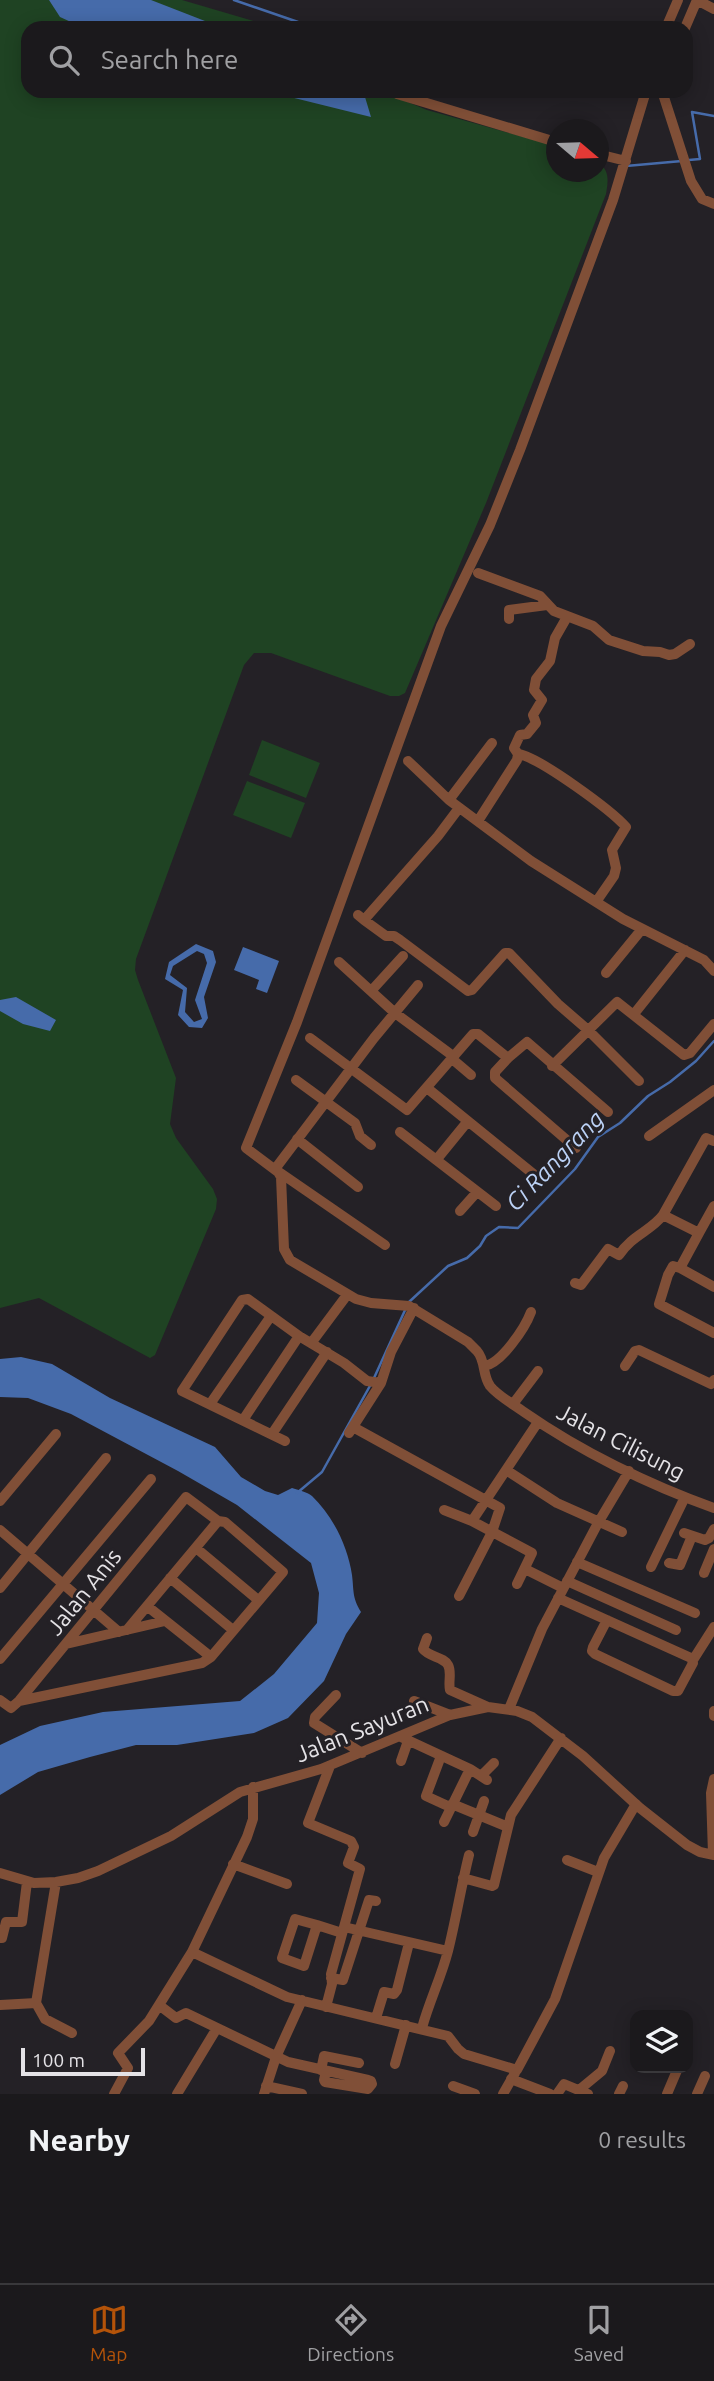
<!DOCTYPE html>
<html lang="en">
<head>
<meta charset="utf-8">
<style>
  :root { --surface:#1b191c; --page:#242225; --text:#f1f3f6; --muted:#a0a0a3; --line:#39383b; --accent:#b45309 }
  body { margin:0; font-family:Ubuntu,sans-serif; background:var(--page); color:var(--text) }
  .controls { position:absolute; right:21px; bottom:21px; display:grid; overflow:hidden; border-radius:14px; box-shadow:0 4px 18px #0003 }
  .controls button { width:63px; height:63px; display:grid; place-items:center; padding:0; border:0; border-bottom:2px solid var(--line); background:var(--surface); color:var(--text); font:35px sans-serif }
  .compass { position:absolute; left:546px; top:119px; width:63px; height:63px; border-radius:50%; background:var(--surface); box-shadow:0 4px 18px #0003; rotate:109deg }
  .scale { position:absolute; left:21px; bottom:18px; width:124px; box-sizing:border-box; padding-left:7px; border:4px solid #e4e2e6; border-top:0; font-size:19px; line-height:24px; white-space:nowrap; color:#e4e2e6; -webkit-text-stroke:5px #242126; paint-order:stroke }
  .list { margin:0; padding:0; list-style:none }
  h2 { display:flex; justify-content:space-between; align-items:center; height:91px; margin:0; padding:0 28px; font-size:30px }
  h2 small { font-size:23px; font-weight:400; color:var(--muted) }
  .icon { flex:none; width:38px; height:38px; fill:none; stroke:currentColor; stroke-width:2; stroke-linecap:round; stroke-linejoin:round }
  .map { position:relative; flex:none; width:714px; height:2094px; overflow:hidden }
  .search { position:absolute; background:var(--surface); box-shadow:0 4px 18px #0003; left:21px; right:21px; top:21px; height:77px; display:flex; align-items:center; gap:18px; box-sizing:border-box; padding:0 24px; border-radius:21px; color:var(--muted); font-size:26px }
  .sheet { height:189px; background:var(--surface) }
  nav { display:flex; justify-content:space-around; align-items:center; box-sizing:border-box; height:98px; border-top:2px solid var(--line); background:var(--surface); font-size:19px; color:var(--muted) }
  nav a { display:grid; justify-items:center; gap:4px }
  nav .on { color:var(--accent) }
  .map>svg:first-child { display:block }
  .green { fill:#1f4323 }
  .water { fill:#466baa; fill-rule:evenodd }
  .lines { fill:none; stroke-linecap:round; stroke-linejoin:round }
  .stream { stroke:#466baa; stroke-width:2.5 }
  .minor { stroke:#804f37; stroke-width:10 }
  .labels { text-anchor:middle; stroke-width:6; stroke-linejoin:round; paint-order:stroke }
  .street-label { font-size:23px; fill:#e4e2e6; stroke:#242126 }
  .water-label { font-size:24px; font-style:italic; fill:#bbd1f5; stroke:#242126 }
</style>
</head>
<body>
<div class="map">
<svg width="714" height="2094" viewBox="0 0 714 2094">
  <rect width="100%" height="100%" fill="#242126"/>
  <path class="green" d="M0,0H182L277,28H28V91H381L427,110L556,146V172H598L599,163C610,171 608,182 606,194L486,503L405,693L399,696H390L271,653H254L244,665L136,959L135,970L138,980L176,1078L170,1124L176,1138L213,1189L217,1199L216,1209L155,1355L150,1358L39,1298L0,1308Z
    M262,740L320,763L306,798L249,775Z
    M247,781L305,803L291,838L233,815Z"/>
  <path class="water" d="M49,0H151L223,28H84L60,17Z
    M266,91H357L365,97L371,117Z
    M196,944L213,951L216,962L204,997L208,1018L202,1028L189,1027L178,1015L183,990L165,979L169,962ZM197,951L204,954L207,963L195,1000L202,1019L194,1022L185,1012L187,988L170,975L173,966Z
    M243,947L279,961L267,993L256,989L259,980L234,970Z
    M16,997L56,1020L50,1031L23,1024L0,1011V1000Z
    M21,1357L52,1364L110,1398L215,1447L241,1477L265,1491L278,1495L292,1488C298,1490 307,1492 312,1496C333,1516 348,1547 352,1575C354,1591 352,1597 361,1612L346,1634L324,1681L288,1718L254,1733L177,1745H136L90,1757L38,1772L0,1795V1745L40,1726L103,1712L240,1701L274,1674L317,1623L319,1593L311,1563L237,1505L178,1471L71,1414L28,1398L0,1397V1359Z"/>
  <g class="lines">
    <path class="stream" d="M234,0L298,22L306,28
      M384,91L393,95
      M689,160L700,159L692,112L714,116
      M626,166L682,161
      M409,1302L448,1266L467,1258L480,1246L486,1236L499,1227L518,1228L575,1169L598,1137L620,1123L648,1096L670,1082L696,1061L714,1041
      M374,1378L406,1308
      M297,1493L322,1472L371,1384"/>
    <path class="minor" d="M697,0L714,9
      M666,28L678,0
      M685,28L697,0
      M646,91L613,200L520,450L490,525L441,626L297,1022L246,1148L278,1172L281,1177L284,1249L290,1260L356,1299L371,1303L409,1306L468,1342L477,1351C486,1361 482,1375 490,1386C498,1396 513,1404 524,1412C580,1451 649,1485 714,1508
      M662,91L691,181L702,199L714,204
      M397,94L556,142
      M598,154L626,161
      M478,573L540,596L554,611L593,626L609,640L643,651L660,652L669,655L675,654L690,644
      M509,619V610L547,605
      M518,754C539,757 611,810 626,827L612,850L616,868L614,876L596,902
      M408,761L449,800L531,861L623,919L704,960L714,971
      M449,800L492,743
      M478,821L517,760L518,754L514,748L520,735L527,734L536,723L533,715L542,700L534,690L536,679L550,661L555,638L567,617
      M358,915L364,920L438,836L459,808
      M364,920L386,936H394L400,940L468,991L472,990L505,953H509L558,1004L588,1030L639,1081
      M339,962L395,1013L453,1056
      M606,973L642,929
      M372,990L403,956
      M634,1014L685,950
      M310,1038L407,1110L473,1034H478L508,1058L527,1042L608,1112
      M451,1058L471,1075
      M508,1058L495,1072V1078L576,1148
      M552,1066L617,1002L684,1055L690,1053L714,1024
      M296,1080L355,1123L360,1136L371,1145
      M427,1088L542,1181
      M400,1132L496,1206
      M649,1136L714,1090
      M297,1139L358,1187
      M714,1141L706,1138L663,1215L699,1233L680,1268L714,1287
      M437,1159L468,1121
      M275,1169L374,1038L418,985
      M279,1172L385,1245
      M460,1211L477,1192
      M699,1233L714,1206
      M680,1268L673,1266L668,1275L659,1304L714,1333
      M575,1283L581,1285L608,1249L619,1255C632,1235 651,1231 663,1215
      M312,1342L347,1295
      M484,1366C501,1364 525,1328 531,1312
      M625,1366L635,1351L639,1350L711,1384L714,1380
      M210,1404L271,1316
      M513,1404L538,1371
      M243,1420L299,1336
      M353,1427L500,1508L492,1532L459,1596
      M349,1433L381,1383L391,1352L414,1308
      M272,1434L327,1352
      M285,1441L182,1391L242,1300L248,1299L299,1336L344,1363L367,1381L381,1383
      M506,1470L557,1503L622,1532
      M0,1501L56,1434
      M444,1510L472,1521L532,1553L517,1584
      M472,1521L538,1422
      M0,1530L119,1632
      M684,1533L705,1540L709,1538L714,1529
      M196,1548L258,1600
      M577,1562L695,1613
      M669,1563L680,1565L692,1536
      M651,1567L685,1497
      M525,1569L563,1588
      M704,1573L714,1549
      M170,1578L233,1630
      M567,1581L676,1630
      M0,1588L106,1458
      M558,1598L691,1658L693,1663L678,1691H673L595,1654L592,1651L593,1647L607,1620
      M147,1606L211,1657
      M427,1638L423,1649C429,1657 444,1657 448,1665C452,1672 448,1682 450,1690L488,1707
      M66,1644L165,1621
      M0,1659L151,1479
      M693,1660L714,1627
      M336,1695L315,1717L314,1723L362,1753
      M0,1700L11,1708L19,1701L186,1497L218,1521
      M19,1701L202,1663L211,1657L283,1572L225,1522L218,1521L127,1630
      M414,1701L450,1715
      M509,1709L542,1629L598,1523L629,1471
      M714,1711V1716
      M401,1737L470,1769L444,1822
      M441,1756L426,1796L450,1807
      M401,1761L408,1741
      M470,1769L487,1780
      M481,1776L494,1763
      M253,1787V1819L247,1837L192,1952L287,1997L448,2036L458,2049L464,2054L517,2070L555,1999L604,1858L636,1804
      M452,1804L508,1827
      M473,1832L484,1801
      M713,1854L711,1793L714,1779
      M567,1860L598,1872
      M233,1864L287,1884
      M0,1873L34,1883L56,1882L78,1878L98,1871L171,1836L240,1792L321,1769L450,1715L488,1707L517,1711L532,1717L583,1756L640,1808L687,1845L700,1852L714,1855
      M463,1878L492,1886L494,1885L511,1815L561,1738
      M317,1925L295,1919L282,1958L304,1966L317,1925L342,1933
      M344,1927L448,1951
      M0,1938H2L6,1922H22L27,1882
      M331,1978L343,1980L369,1900L376,1901
      M36,2003L56,1882
      M0,2005L36,2003L45,2019L72,2033
      M159,2005L176,2018L186,2013L288,2062L368,2080L371,2081L372,2084L368,2089L325,2082L324,2080L326,2071
      M326,2007L332,1984L331,1974L360,1869L348,1863L354,1847L351,1841L308,1823L330,1766
      M376,2018L384,1992L394,1994L397,1990L409,1943
      M422,2028C429,2002 441,1978 448,1951C456,1919 461,1887 469,1855
      M395,2064L406,2025
      M321,2070L324,2056L359,2063
      M511,2079L550,2094
      M266,2086L302,2094
      M453,2086L475,2094
      M579,2090L602,2071L610,2051
      M114,2094L128,2068L118,2053L149,2021L192,1952
      M177,2094L217,2028
      M264,2094L276,2057L302,2000
      M503,2094L515,2073
      M557,2094L564,2084L588,2094
      M619,2094L623,2086
      M667,2094L678,2068
      M697,2094L705,2076"/>
  </g>
  <g class="labels">
    <g class="street-label">
      <text transform="translate(621 1442) rotate(27)" y="8">Jalan Cilisung</text>
      <text transform="translate(84 1592) rotate(-51)" y="8">Jalan Anis</text>
      <text transform="translate(362 1729) rotate(-22)" y="8">Jalan Sayuran</text>
    </g>
    <g class="water-label">
      <text transform="translate(555 1161) rotate(-46)" y="8">Ci Rangrang</text>
    </g>
  </g>
</svg>
<div class="controls">
<button><svg class="icon" aria-label="layers" viewBox="0 0 24 24"><path d="M12 4l9 5-9 5-9-5zM3 14l9 5 9-5"/></svg></button>
</div>
<svg class="compass" viewBox="-18 -18 36 36"><path d="M0-13l5 13h-10z" fill="#e53935"/><path d="M0 13l5-13h-10z" fill="#a0a0a3"/></svg>
<div class="scale">100 m</div>
<div class="search"><svg class="icon" aria-label="search" viewBox="0 0 24 24"><circle cx="10" cy="10" r="6"/><path d="M15 15l6 6"/></svg>Search here</div>
</div>
<section class="sheet">
<h2>Nearby<small>0 results</small></h2>
<ul class="list">
</ul>
</section>
<nav>
<a class="on"><svg class="icon" aria-label="map" viewBox="0 0 24 24"><path d="M3 6l6-2 6 2 6-2v14l-6 2-6-2-6 2zM9 4v14M15 6v14"/></svg>Map</a>
<a><svg class="icon" aria-label="directions" viewBox="0 0 24 24"><path d="M12 3l9 9-9 9-9-9zM9 14v-3h6M13 9l2 2-2 2"/></svg>Directions</a>
<a><svg class="icon" aria-label="saved" viewBox="0 0 24 24"><path d="M7 4h10v16l-5-4-5 4z"/></svg>Saved</a>
</nav>
</body>
</html>
